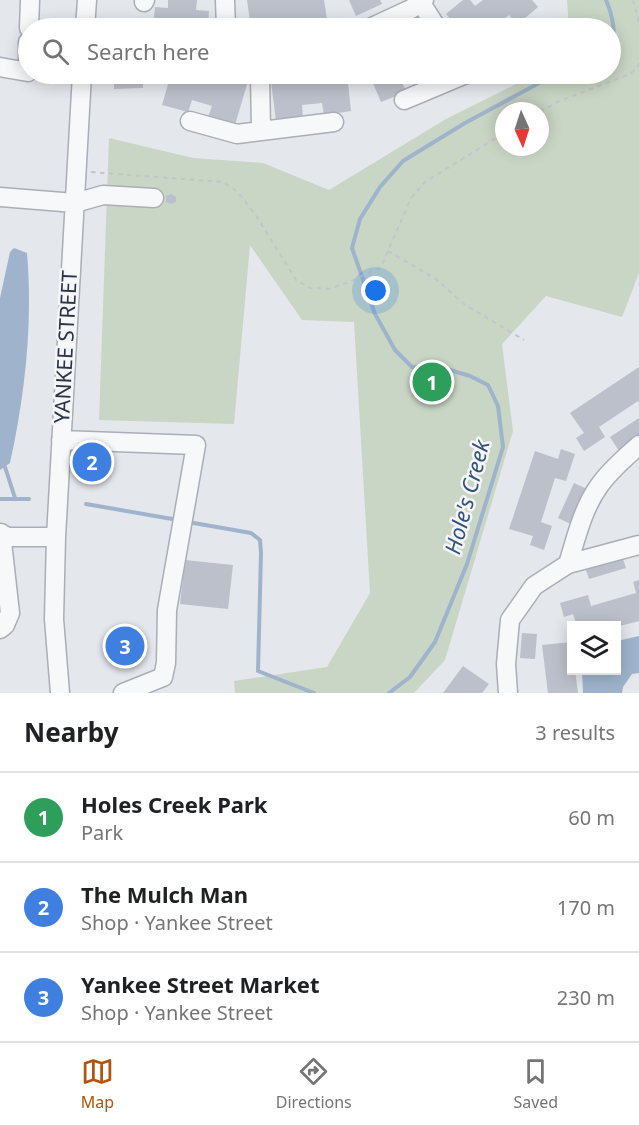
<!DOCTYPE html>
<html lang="en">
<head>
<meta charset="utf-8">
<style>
  :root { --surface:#fff; --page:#f2f2f2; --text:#202124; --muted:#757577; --line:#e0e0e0; --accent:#b45309 }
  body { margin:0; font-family:"Noto Sans",sans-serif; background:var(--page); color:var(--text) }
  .controls { position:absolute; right:18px; bottom:18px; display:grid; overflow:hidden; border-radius:0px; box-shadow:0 3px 15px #0003 }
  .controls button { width:54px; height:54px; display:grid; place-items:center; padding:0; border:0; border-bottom:2px solid var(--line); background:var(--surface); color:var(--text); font:30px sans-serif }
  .compass { position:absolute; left:495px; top:102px; width:54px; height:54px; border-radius:50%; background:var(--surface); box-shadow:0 3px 15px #0003; rotate:177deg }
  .you { position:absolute; left:376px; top:291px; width:21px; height:21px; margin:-15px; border:4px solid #fff; border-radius:50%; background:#1a73e8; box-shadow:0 0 0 9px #1a73e833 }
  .badge { display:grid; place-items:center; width:39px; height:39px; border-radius:50%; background:var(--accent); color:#fff; font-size:20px; font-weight:700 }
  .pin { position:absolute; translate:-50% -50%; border:3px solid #fff; box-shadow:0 2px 6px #0006 }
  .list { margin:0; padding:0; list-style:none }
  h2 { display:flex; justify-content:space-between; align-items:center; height:78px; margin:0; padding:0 24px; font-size:26px }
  h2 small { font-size:20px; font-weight:400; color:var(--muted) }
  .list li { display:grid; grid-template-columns:39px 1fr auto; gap:18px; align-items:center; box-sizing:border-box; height:90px; padding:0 24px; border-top:2px solid var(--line) }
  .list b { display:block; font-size:22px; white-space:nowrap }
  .list p { margin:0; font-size:20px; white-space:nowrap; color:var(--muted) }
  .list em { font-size:20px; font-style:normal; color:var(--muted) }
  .icon { flex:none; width:33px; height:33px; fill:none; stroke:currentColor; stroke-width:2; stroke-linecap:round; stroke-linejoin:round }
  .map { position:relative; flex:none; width:639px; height:693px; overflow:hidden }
  .search { position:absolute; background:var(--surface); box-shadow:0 3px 15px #0003; left:18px; right:18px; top:18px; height:66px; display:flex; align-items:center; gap:15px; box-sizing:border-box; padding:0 21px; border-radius:33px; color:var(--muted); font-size:22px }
  .sheet { height:348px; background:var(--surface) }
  nav { display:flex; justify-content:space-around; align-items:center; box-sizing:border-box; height:84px; border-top:2px solid var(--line); background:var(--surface); font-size:16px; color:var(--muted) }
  nav a { display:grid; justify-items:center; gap:3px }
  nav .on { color:var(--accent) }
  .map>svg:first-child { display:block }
  .green { fill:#c9d6c5; fill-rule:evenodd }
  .water { fill:#9fb4cc }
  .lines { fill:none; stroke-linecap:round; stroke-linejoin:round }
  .stream { stroke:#9fb4cc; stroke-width:4 }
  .building { fill:#bbc0ca }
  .minor-casing { stroke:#a9aeb7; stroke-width:21 }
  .path { stroke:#c2c5cb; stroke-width:2; stroke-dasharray:4.5 4.5; stroke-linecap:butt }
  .minor { stroke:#f7f8fa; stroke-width:18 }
  .labels { text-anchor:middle; stroke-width:5; stroke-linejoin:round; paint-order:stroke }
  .street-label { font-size:21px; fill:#2b3445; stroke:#f4f6f9 }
  .water-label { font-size:22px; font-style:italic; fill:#34527a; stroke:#f4f6f9 }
</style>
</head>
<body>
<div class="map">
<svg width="639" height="693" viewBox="0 0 639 693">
  <rect width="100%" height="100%" fill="#e4e7ec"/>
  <path class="green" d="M567,0H639V273L622,317L546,296L502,344L513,431L445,660L414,693H235L234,681L327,667L370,593L354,322L302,320L250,245L234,424L99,420L109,138L193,158L263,163L329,190L446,119L536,74H610V28H569ZM504,111H540V147H504Z"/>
  <path class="water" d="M14,248L27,253C33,323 25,395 10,463L0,470V298L10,252Z
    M639,636V673L632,674L623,687L622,693H583L582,671L616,670L617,641Z"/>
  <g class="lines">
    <path class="stream" d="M606,0C612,14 618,37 610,51
      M5,467L15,498
      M0,499H29
      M86,504L178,520
      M188,522L251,533L260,540L261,553L258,671L314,693
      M389,693L410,677L435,642L467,564L503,447L498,406L488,385L470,376L443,368L412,367L395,350L375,314L352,248L360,219L380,187L403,161L465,123L556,74"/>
  </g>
  <path class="building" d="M168,0H197L196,10L209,11L208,28H153L155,7L168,8Z
    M247,0H324L328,26L300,28L298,18L278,20L279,28H251Z
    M349,0H380L382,4L356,16Z
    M463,0H470L475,6L483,0H532L538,7L517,25L509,15L492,28H458L446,14Z
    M114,74H143V88L114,89Z
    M171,74H202L220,78L221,74H250L235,125L208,117L212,106L192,100L188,112L162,105Z
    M270,74H298V77L319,74H347L351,111L324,115L322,103L302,105L303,118L276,121Z
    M369,74H415L401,79L406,92L381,102Z
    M421,74H446L425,82Z
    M171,194L176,197V202L171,204L166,202V196Z
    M639,367V403L638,401L599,427L605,437L584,451L576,438L584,433L570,413Z
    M639,418V438L619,451L610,437Z
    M561,449L575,454L566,481L555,478L541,522L552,526L544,550L530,545L533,536L509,529L535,451L558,459Z
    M574,483L589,490L573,525L558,518Z
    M621,553L626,568L589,579L584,564Z
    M185,560L233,565L228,609L180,604Z
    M639,580V621L616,627V626H577L573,614L564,617L560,603L588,595L591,606L636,593L633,582Z
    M136,631L138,659L114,661L112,633Z
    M522,633L537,634L535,659L520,658Z
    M571,642L572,670H575L578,693H548L542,645Z
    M463,666L489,684L482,693H443Z"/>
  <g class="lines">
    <g class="minor-casing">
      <path id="minor" d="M225,0L226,28
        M144,2L145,0
        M421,3L437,28
        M29,28L30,0
        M85,28L87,0
        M370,28L411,9L424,0
        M28,42V64
        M0,67L28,72
        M260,74L261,130
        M404,100L466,74
        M190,121L237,134L334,122
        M0,197L75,203L103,195L154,198
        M61,440L196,445L167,610L166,663L163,677L123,693
        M0,533L8,537H56
        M568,564C576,538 583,508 599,486C610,470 625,458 639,445
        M0,629L5,625L10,613L1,533
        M60,693L54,619L56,537L82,74
        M508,693L506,664L510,620L534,586L568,564L639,545"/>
    </g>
    <path class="path" d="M633,0L639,24
      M540,112L557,102L630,74L638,66L639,60
      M91,172L223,182L237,191L255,214L296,280L310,288L329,289L349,282L381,267L411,198L425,182L504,133
      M388,251L436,279L464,304L524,340"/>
    <use href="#minor" class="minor"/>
  </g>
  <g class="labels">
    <g class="street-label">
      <text transform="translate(66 347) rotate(-87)" y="7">YANKEE STREET</text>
    </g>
    <g class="water-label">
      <text transform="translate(467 497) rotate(-75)" y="8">Hole's Creek</text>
    </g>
  </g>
</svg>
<div class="controls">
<button><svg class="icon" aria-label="layers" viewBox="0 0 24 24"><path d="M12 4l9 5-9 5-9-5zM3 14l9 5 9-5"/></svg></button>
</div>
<svg class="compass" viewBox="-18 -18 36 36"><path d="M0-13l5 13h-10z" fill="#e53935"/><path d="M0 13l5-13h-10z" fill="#757577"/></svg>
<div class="you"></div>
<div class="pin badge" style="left:432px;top:382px;background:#2e9e5b">1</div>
<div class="pin badge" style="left:92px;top:462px;background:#3f7fe0">2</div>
<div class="pin badge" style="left:125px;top:646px;background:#3f7fe0">3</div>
<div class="search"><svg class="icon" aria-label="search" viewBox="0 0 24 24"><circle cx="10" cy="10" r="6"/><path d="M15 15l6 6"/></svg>Search here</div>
</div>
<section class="sheet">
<h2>Nearby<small>3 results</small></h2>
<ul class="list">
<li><span class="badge" style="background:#2e9e5b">1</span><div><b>Holes Creek Park</b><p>Park</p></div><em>60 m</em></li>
<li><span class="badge" style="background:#3f7fe0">2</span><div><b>The Mulch Man</b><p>Shop · Yankee Street</p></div><em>170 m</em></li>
<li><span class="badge" style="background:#3f7fe0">3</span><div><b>Yankee Street Market</b><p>Shop · Yankee Street</p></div><em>230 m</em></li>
</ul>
</section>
<nav>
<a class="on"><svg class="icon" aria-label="map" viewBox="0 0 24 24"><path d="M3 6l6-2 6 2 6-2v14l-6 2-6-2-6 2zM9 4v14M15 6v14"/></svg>Map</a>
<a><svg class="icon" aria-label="directions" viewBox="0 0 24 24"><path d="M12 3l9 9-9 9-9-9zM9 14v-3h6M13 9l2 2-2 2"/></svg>Directions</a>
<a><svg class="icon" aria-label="saved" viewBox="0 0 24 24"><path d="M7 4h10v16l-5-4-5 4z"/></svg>Saved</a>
</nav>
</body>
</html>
